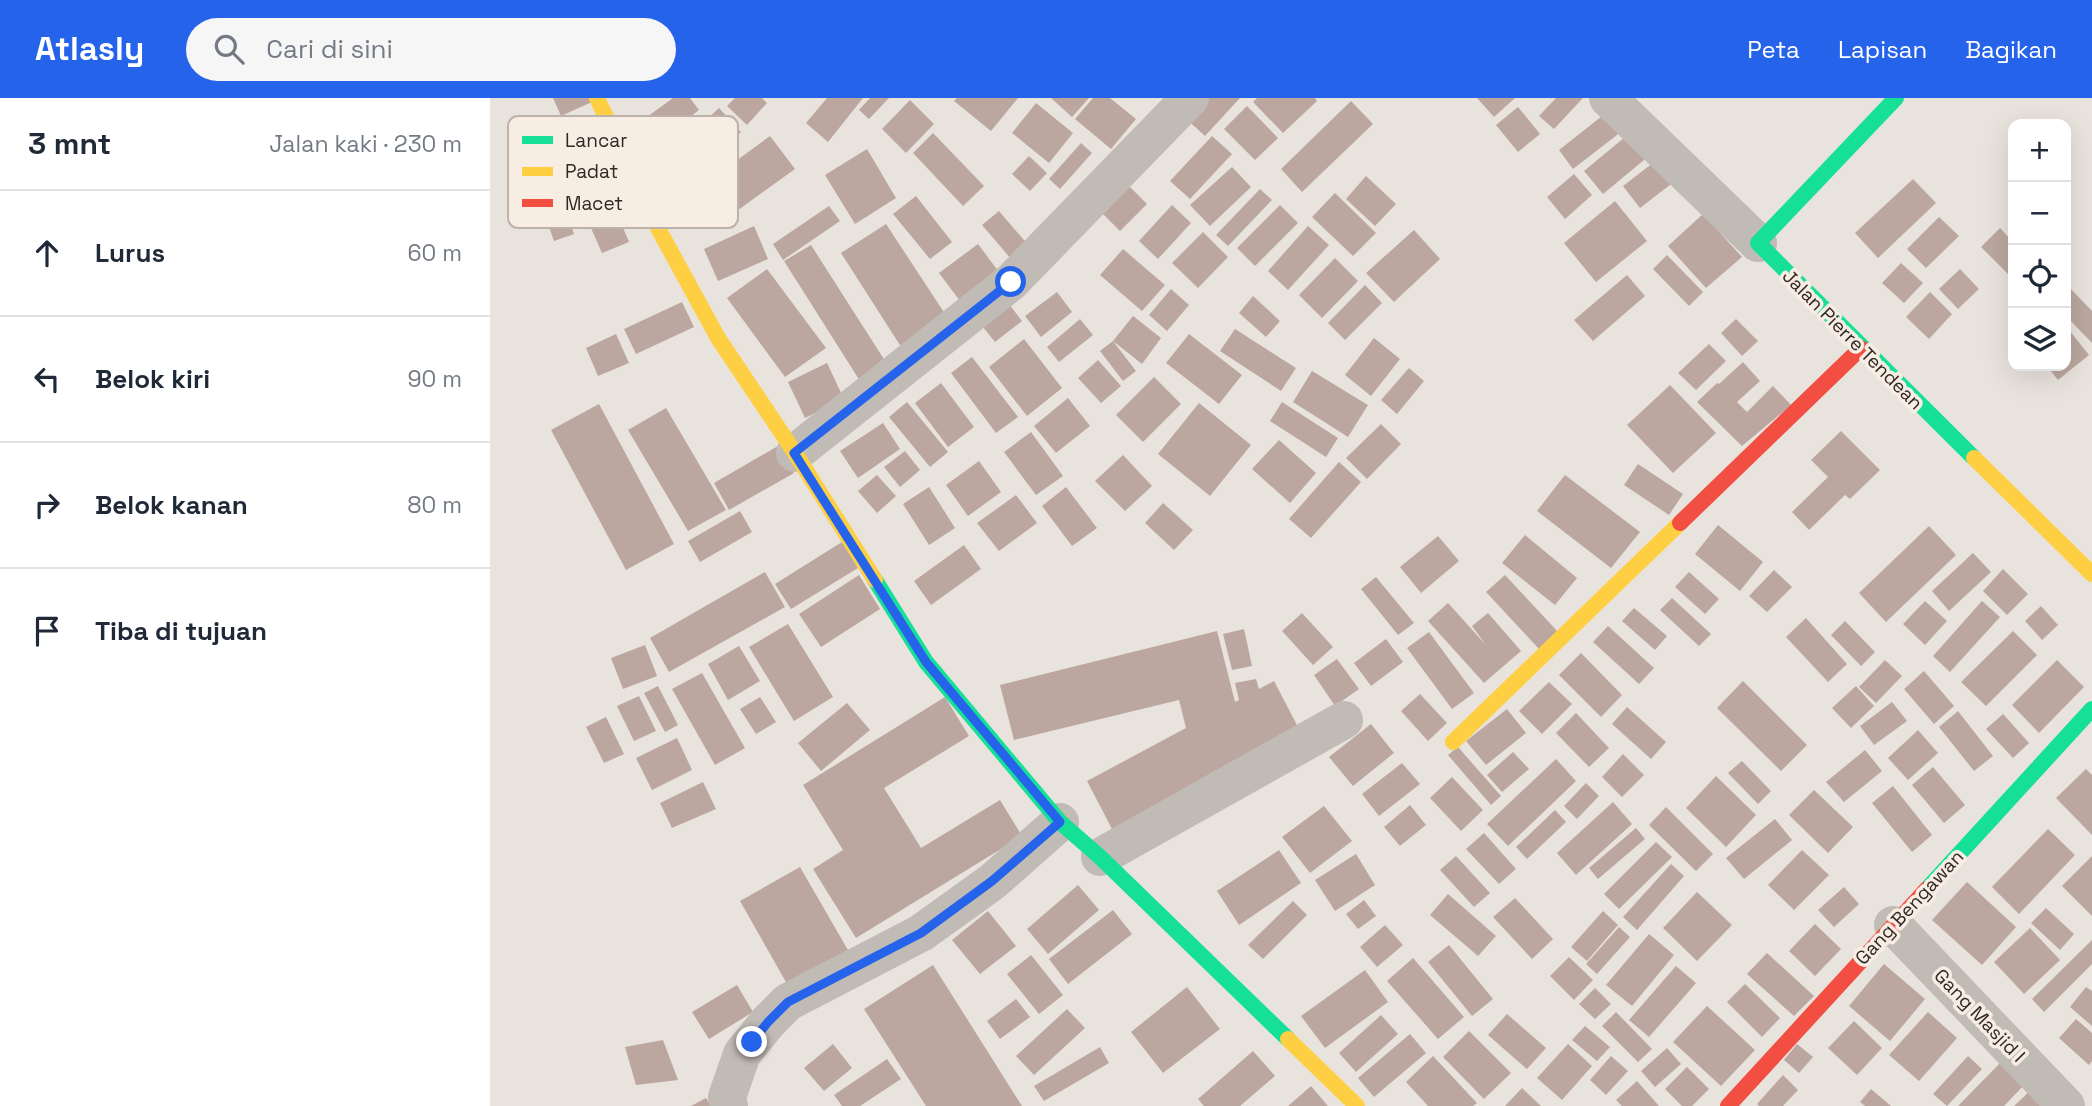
<!DOCTYPE html>
<html lang="id">
<head>
<meta charset="utf-8">
<style>
  :root { --surface:#fff; --page:#f6f6f7; --text:#1f2937; --muted:#747a83; --line:#e0e1e3; --accent:#2563eb }
  body { margin:0; font-family:"Space Grotesk",sans-serif; background:var(--page); color:var(--text) }
  .controls { position:absolute; right:21px; top:21px; display:grid; overflow:hidden; border-radius:14px; box-shadow:0 7px 28px #0002 }
  .controls button { width:63px; height:63px; display:grid; place-items:center; padding:0; border:0; border-bottom:2px solid var(--line); background:var(--surface); color:var(--text); font:35px sans-serif }
  .stop { position:absolute; width:21px; height:21px; margin:-16px; border:5px solid #2563eb; border-radius:50%; background:#fff }
  .stop.end { background:#2563eb; border-color:#fff; box-shadow:0 2px 7px #0008 }
  .list { margin:0; padding:0; list-style:none }
  h2 { display:flex; justify-content:space-between; align-items:center; height:91px; margin:0; padding:0 28px; font-size:30px }
  h2 small { font-size:23px; font-weight:400; color:var(--muted) }
  .list li { display:grid; grid-template-columns:46px 1fr auto; gap:21px; align-items:center; box-sizing:border-box; height:126px; padding:0 28px; border-top:2px solid var(--line) }
  .list b { display:block; font-size:26px; white-space:nowrap }
  .list em { font-size:23px; font-style:normal; color:var(--muted) }
  .icon { flex:none; width:38px; height:38px; fill:none; stroke:currentColor; stroke-width:2; stroke-linecap:round; stroke-linejoin:round }
  .map { position:relative; flex:none; width:1602px; height:1008px; overflow:hidden }
  header { display:flex; align-items:center; gap:42px; box-sizing:border-box; height:98px; padding:0 35px; background:var(--accent); color:#fff }
  header strong { font-size:33px }
  nav { display:flex; gap:38px; margin-inline-start:auto; font-size:24px }
  .search { width:490px; height:63px; background:var(--page); display:flex; align-items:center; gap:18px; box-sizing:border-box; padding:0 24px; border-radius:38px; color:var(--muted); font-size:26px }
  main { display:flex }
  aside { flex:1; background:var(--surface) }
  .map>svg:first-child { display:block }
  .building { fill:#bba79f }
  .lines { fill:none; stroke-linecap:round; stroke-linejoin:round }
  .street { stroke:#c1bbb6; stroke-width:38 }
  .fast { stroke:#16e098; stroke-width:16 }
  .slow { stroke:#ffcf43; stroke-width:16 }
  .jam { stroke:#f24e42; stroke-width:16 }
  .route { stroke:#2563eb; stroke-width:9 }
  .labels { text-anchor:middle; stroke-width:7; stroke-linejoin:round; paint-order:stroke }
  .street-label { font-size:19px; fill:#312925; stroke:#f7ede3 }
  .key { fill:#f7ede3; stroke:#bcb2aa; stroke-width:2 }
  .key-label { font-size:19px; fill:#312925 }
</style>
</head>
<body>
<header>
<strong>Atlasly</strong>
<div class="search"><svg class="icon" aria-label="search" viewBox="0 0 24 24"><circle cx="10" cy="10" r="6"/><path d="M15 15l6 6"/></svg>Cari di sini</div>
<nav><a>Peta</a><a>Lapisan</a><a>Bagikan</a></nav>
</header>
<main>
<aside>
<h2>3 mnt<small>Jalan kaki · 230 m</small></h2>
<ul class="list">
<li><svg class="icon" aria-label="ahead" viewBox="0 0 24 24"><path d="M12 20V5M6 11l6-6 6 6"/></svg><div><b>Lurus</b></div><em>60 m</em></li>
<li><svg class="icon" aria-label="left" viewBox="0 0 24 24"><path d="M17 20v-9H6M10 6l-5 5 5 5"/></svg><div><b>Belok kiri</b></div><em>90 m</em></li>
<li><svg class="icon" aria-label="right" viewBox="0 0 24 24"><path d="M7 20v-9h11M14 6l5 5-5 5"/></svg><div><b>Belok kanan</b></div><em>80 m</em></li>
<li><svg class="icon" aria-label="arrive" viewBox="0 0 24 24"><path d="M6 21V4h12l-3 4 3 4H6"/></svg><div><b>Tiba di tujuan</b></div></li>
</ul>
</aside>
<div class="map">
<svg width="1602" height="1008" viewBox="0 0 1602 1008">
  <rect width="100%" height="100%" fill="#e9e3dd"/>
  <path class="building" d="M63,0H100L102,4L71,18Z
    M183,0H200L209,12L165,45L150,24Z
    M245,0H272L277,5L257,27L237,8Z
    M337,0H373L338,44L316,25Z
    M380,0H399L379,21L369,12Z
    M467,0H528L501,33L464,3Z
    M561,0H599L582,19Z
    M603,0H620L646,21L621,51L585,21Z
    M710,0H750L715,38L693,18Z
    M767,0H825L827,3L793,35L763,4Z
    M987,0H1025L1004,19Z
    M1066,0H1093L1064,31L1049,18Z
    M420,2L444,26L416,55L392,31Z
    M861,3L883,26L812,94L791,71Z
    M546,5L583,35L559,65L522,35Z
    M757,8L788,40L765,62L734,31Z
    M1028,9L1050,36L1028,54L1006,27Z
    M229,10L251,34L211,70L190,46Z
    M1121,11L1136,30L1083,71L1069,52Z
    M1147,29L1166,52L1113,96L1094,73Z
    M443,35L494,88L473,108L423,55Z
    M280,38L305,71L244,115L220,82Z
    M722,38L742,56L700,101L680,83Z
    M591,45L602,55L570,91L559,81Z
    M377,51L406,100L365,126L335,77Z
    M539,58L557,75L540,93L522,76Z
    M1172,58L1189,80L1150,110L1133,88Z
    M742,69L761,89L720,128L700,107Z
    M1084,76L1102,97L1075,121L1057,99Z
    M876,78L906,106L885,128L856,101Z
    M632,81L657,106L630,133L605,108Z
    M1423,81L1446,105L1388,160L1365,135Z
    M113,82L139,144L112,155L85,94Z
    M66,83L84,136L64,143L45,90Z
    M770,91L782,102L738,148L726,137Z
    M845,95L886,135L863,158L822,119Z
    M426,98L462,144L440,161L403,116Z
    M1125,103L1157,143L1106,184L1074,145Z
    M682,107L701,125L668,161L649,143Z
    M790,107L808,125L765,168L747,150Z
    M339,108L350,123L293,162L283,146Z
    M509,113L545,155L528,169L492,127Z
    M1213,116L1252,159L1216,190L1178,148Z
    M1449,119L1469,138L1436,170L1417,151Z
    M396,126L461,225L415,255L351,155Z
    M264,128L278,161L228,183L214,151Z
    M818,128L839,147L798,192L778,173Z
    M1510,130L1523,144V173L1519,177L1491,149Z
    M924,132L950,161L904,204L876,175Z
    M713,134L738,159L708,190L682,165Z
    M488,146L509,174L470,203L449,175Z
    M321,147L397,266L370,283L294,163Z
    M633,151L675,187L652,213L610,177Z
    M1177,157L1213,194L1199,208L1163,171Z
    M845,160L868,183L832,220L809,197Z
    M1411,165L1433,185L1414,205L1392,185Z
    M277,171L336,250L295,279L237,200Z
    M1470,171L1489,191L1468,211L1449,191Z
    M1137,177L1155,198L1103,243L1084,222Z
    M1576,186L1602,213V245L1576,218Z
    M875,187L892,205L855,242L838,225Z
    M681,191L699,207L677,233L659,217Z
    M567,194L582,214L551,239L535,218Z
    M1440,194L1462,216L1439,241L1416,219Z
    M763,198L790,223L776,239L749,215Z
    M515,201L532,223L505,244L488,223Z
    M192,204L204,229L146,256L134,231Z
    M643,218L671,240L652,266L623,243L646,273L633,283L610,253L623,243Z
    M590,221L603,237L569,264L557,249Z
    M1246,221L1268,243L1252,258L1231,235Z
    M1576,228L1599,257L1568,282L1557,268H1576Z
    M745,231L806,270L791,293L730,253Z
    M126,236L139,265L108,278L96,250Z
    M699,236L752,277L729,306L676,265Z
    M884,240L910,261L881,298L855,277Z
    M534,241L572,290L537,318L499,269Z
    M1219,246L1236,263L1206,292L1188,275Z
    M482,259L528,319L506,335L461,275Z
    M608,262L631,288L611,305L588,280Z
    M1253,264L1270,283L1247,304L1257,314L1283,288L1301,307L1252,348L1207,304L1227,285L1229,286Z
    M337,265L354,301L315,320L298,284Z
    M919,270L934,283L907,316L891,302Z
    M822,273L878,307L858,339L803,304Z
    M664,279L691,306L653,344L626,317Z
    M451,285L484,329L458,349L425,305Z
    M1180,287L1226,335L1183,375L1137,327Z
    M578,300L600,328L566,355L544,328Z
    M417,304L458,354L440,369L399,319Z
    M792,304L848,340L836,359L780,323Z
    M709,305L761,347L720,398L668,356Z
    M109,306L184,446L136,472L61,332Z
    M176,310L236,412L198,433L138,332Z
    M393,325L410,351L368,380L350,353Z
    M891,326L911,346L877,381L856,360Z
    M1351,333L1390,372L1360,401L1355,397L1319,432L1302,414L1338,379L1321,362Z
    M541,334L573,378L546,397L514,354Z
    M789,342L826,375L800,405L762,371Z
    M288,348L304,375L239,412L224,385Z
    M415,353L430,372L410,389L394,369Z
    M633,357L662,388L635,413L605,383Z
    M489,363L511,394L478,418L456,387Z
    M849,364L871,384L821,440L799,421Z
    M1148,366L1193,396L1179,417L1134,387Z
    M387,377L406,398L387,415L368,393Z
    M1075,377L1150,434L1121,470L1047,413Z
    M439,389L465,430L439,447L413,406Z
    M576,389L607,430L582,448L552,408Z
    M526,397L547,425L509,453L487,425Z
    M673,405L703,432L684,452L655,425Z
    M250,413L262,434L210,464L198,443Z
    M1228,427L1273,464L1250,493L1205,456Z
    M1439,428L1466,457L1396,524L1369,495Z
    M1035,437L1087,480L1065,507L1012,465Z
    M948,438L969,463L931,495L910,469Z
    M352,444L368,470L301,511L285,486Z
    M474,447L491,471L441,507L424,483Z
    M1483,455L1501,474L1459,513L1442,493Z
    M1513,471L1538,496L1517,517L1493,493Z
    M1284,472L1302,489L1277,514L1259,498Z
    M275,474L295,509L179,574L160,540Z
    M1199,474L1229,501L1215,516L1185,489Z
    M369,477L390,511L331,549L309,516Z
    M1015,477L1069,535L1050,552L996,494Z
    M886,479L924,525L908,537L871,491Z
    M1182,500L1221,536L1209,548L1170,512Z
    M1435,503L1457,523L1435,547L1413,526Z
    M1492,503L1510,519L1460,574L1443,558Z
    M958,505L996,547L982,528L998,515L1031,553L994,585L938,523Z
    M1551,508L1568,527L1552,542L1535,523Z
    M1144,510L1177,538L1165,552L1132,523Z
    M812,515L843,549L823,567L792,533Z
    M1316,520L1357,566L1338,584L1296,539Z
    M1355,523L1385,554L1371,568L1341,537Z
    M298,526L343,599L304,623L259,549Z
    M1118,528L1164,570L1149,586L1103,544Z
    M754,531L762,568L742,572L733,536Z
    M727,533L745,604L749,602L745,585L766,581L769,591L784,583L809,631L622,731L597,683L696,630L689,602L524,642L510,587Z
    M1523,533L1547,557L1496,608L1471,584Z
    M939,534L984,595L962,611L917,550Z
    M896,541L913,564L881,588L864,565Z
    M155,547L167,578L133,591L121,560Z
    M249,548L270,583L238,602L218,566Z
    M1091,555L1132,597L1111,619L1069,577Z
    M847,561L869,591L845,608L824,577Z
    M1395,562L1412,578L1386,605L1369,589Z
    M1567,562L1594,589L1549,635L1522,607Z
    M1434,573L1464,608L1444,626L1414,591Z
    M212,575L255,650L225,667L182,591Z
    M1253,583L1317,647L1291,673L1227,610Z
    M1059,584L1082,606L1052,636L1029,613Z
    M168,588L188,627L175,634L154,595Z
    M1366,588L1384,608L1361,630L1342,610Z
    M930,596L957,625L938,643L911,613Z
    M149,598L166,633L144,643L127,608Z
    M270,599L286,624L266,636L250,611Z
    M455,599L479,638L394,690L431,750L510,702L532,738L366,840L323,771L353,752L313,687Z
    M1402,604L1417,623L1384,647L1370,628Z
    M357,605L380,632L331,673L308,645Z
    M1137,609L1176,644L1161,661L1122,626Z
    M1017,611L1036,635L996,667L976,643Z
    M1468,613L1503,658L1484,673L1449,629Z
    M1086,615L1119,650L1099,669L1066,635Z
    M1513,616L1539,645L1523,660L1496,631Z
    M116,619L134,656L114,665L96,629Z
    M881,626L904,655L863,688L839,659Z
    M1428,632L1448,655L1418,682L1398,660Z
    M187,640L202,672L162,692L146,660Z
    M968,649L1011,698L1001,707L958,657Z
    M1375,652L1392,673L1354,704L1336,684Z
    M1023,654L1039,671L1012,694L997,677Z
    M1133,656L1154,677L1132,699L1112,679Z
    M1066,661L1086,683L1018,748L997,726Z
    M1252,663L1281,693L1268,706L1238,675Z
    M912,665L930,686L889,718L872,696Z
    M1443,669L1475,707L1454,725L1422,687Z
    M1596,671L1602,677V737L1566,700Z
    M1226,678L1266,717L1236,749L1196,710Z
    M962,679L993,712L971,733L940,700Z
    M213,684L226,711L182,730L170,705Z
    M1096,685L1109,698L1087,721L1074,708Z
    M1403,688L1442,737L1422,754L1382,705Z
    M1324,692L1363,729L1338,755L1299,717Z
    M1123,704L1142,726L1086,777L1067,755Z
    M920,707L936,727L910,748L894,729Z
    M834,708L862,743L820,775L792,739Z
    M1176,709L1223,756L1206,773L1159,727Z
    M1065,712L1076,724L1037,761L1026,749Z
    M1285,721L1302,742L1254,781L1236,760Z
    M1146,730L1155,741L1108,781L1099,770Z
    M1558,731L1585,757L1529,816L1502,789Z
    M994,735L1026,771L1009,786L976,751Z
    M1166,744L1182,759L1129,811L1114,796Z
    M789,752L811,785L749,827L727,793Z
    M1312,752L1339,777L1304,812L1278,787Z
    M866,756L885,787L845,813L825,782Z
    M966,758L1000,795L984,809L950,772Z
    M1602,758V818L1572,788Z
    M1181,766L1194,778L1147,832L1133,819Z
    M310,769L362,859L301,893L250,803Z
    M1477,784L1526,829L1492,867L1442,822Z
    M588,787L609,812L558,856L537,831Z
    M1354,789L1369,806L1344,829L1328,812Z
    M1207,794L1242,827L1207,863L1173,830Z
    M958,796L1006,838L988,858L940,817Z
    M1025,800L1063,841L1042,861L1003,819Z
    M874,802L886,818L868,831L856,816Z
    M803,803L817,817L773,861L758,847Z
    M1556,810L1584,836L1570,852L1541,825Z
    M623,812L642,836L578,886L559,861Z
    M498,813L526,848L490,876L462,842Z
    M1113,813L1128,827L1097,863L1081,849Z
    M1325,826L1351,851L1325,878L1299,853Z
    M895,827L913,847L887,869L870,849Z
    M1129,829L1140,839L1107,876L1096,866Z
    M1540,830L1570,862L1534,896L1504,864Z
    M1159,836L1184,857L1142,908L1116,887Z
    M1602,842V866L1554,914L1542,901Z
    M959,847L1003,901L982,918L938,864Z
    M1277,855L1324,898L1304,918L1257,876Z
    M541,857L573,897L549,916L517,876Z
    M1079,859L1103,882L1084,902L1060,878Z
    M923,860L974,919L948,941L897,883Z
    M1394,866L1435,901L1400,943L1359,908Z
    M443,867L532,1008H436L374,911Z
    M1186,868L1206,885L1159,939L1139,922Z
    M875,872L898,904L835,950L811,918Z
    M1255,886L1290,920L1272,939L1237,904Z
    M247,887L263,914L219,941L202,914Z
    M697,889L730,931L673,975L641,934Z
    M1596,889L1602,893V928L1580,909Z
    M1105,890L1121,906L1105,921L1089,906Z
    M526,901L540,919L510,941L497,923Z
    M1217,908L1265,952L1231,988L1183,944Z
    M577,911L595,930L544,977L526,958Z
    M1126,914L1162,951L1148,964L1112,928Z
    M1438,914L1467,940L1429,983L1399,957Z
    M1017,916L1056,950L1037,971L998,937Z
    M891,917L908,936L866,974L849,955Z
    M1586,921L1602,935V963L1599,967L1569,940Z
    M1364,923L1392,950L1367,977L1338,950Z
    M1095,928L1120,949L1107,963L1082,942Z
    M979,933L1021,975L994,1001L953,959Z
    M920,936L936,955L884,999L868,980Z
    M173,942L188,982L146,987L135,949Z
    M343,946L362,970L334,993L314,970Z
    M1078,946L1102,968L1072,1002L1047,980Z
    M1307,946L1323,959L1309,975L1294,962Z
    M610,949L619,965L554,1003L544,988Z
    M1177,950L1191,966L1165,989L1151,973Z
    M763,953L785,978L750,1008H714L708,1001Z
    M943,958L987,1005L983,1008H938L916,984Z
    M1121,958L1138,973L1116,997L1100,982Z
    M1478,958L1492,971L1457,1008L1443,996Z
    M397,961L411,981L370,1008H352L344,997Z
    M1513,962L1536,985L1514,1008H1468Z
    M1197,969L1219,991L1202,1008H1192L1175,991Z
    M1293,977L1308,992L1293,1008H1269L1267,1006Z
    M1147,983L1169,1008H1132L1126,1002Z
    M821,988L838,1008H798Z
    M1544,989L1555,1008H1524Z
    M1032,990L1051,1008H1015Z
    M1381,991L1401,1008H1375L1370,1004Z
    M216,1000L222,1008H201Z"/>
  <g class="lines">
    <path class="street" d="M1118,0L1268,145
      M305,355L521,184L700,0
      M610,759L854,622
      M1403,827L1576,1008
      M239,1008L237,999L252,956L278,924L298,904L431,835L502,784L570,724"/>
    <path class="fast" d="M1406,0L1268,145L1484,360
      M385,482L436,564L570,724L610,759L798,941
      M1437,791L1602,611"/>
    <path class="slow" d="M107,0L169,132L228,240L305,355L385,482
      M1484,360L1602,476
      M963,644L1190,425
      M798,941L867,1008"/>
    <path class="jam" d="M1190,425L1371,250
      M1238,1008L1437,791"/>
  </g>
  <g class="lines">
    <path class="route" d="M262,944L278,924L298,904L431,835L502,783L570,724L436,564L304,355L521,184"/>
  </g>
  <g class="labels">
    <g class="street-label">
      <text transform="translate(1363 241) rotate(45)" y="7">Jalan Pierre Tendean</text>
      <text transform="translate(1419 809) rotate(-47)" y="7">Gang Bengawan</text>
      <text transform="translate(1490 917) rotate(46)" y="7">Gang Masjid I</text>
    </g>
  </g>
  <rect x="18" y="18" width="230" height="112" rx="10" class="key"/>
  <rect x="32" y="38" width="31" height="8" fill="#16e098"/>
  <rect x="32" y="69" width="31" height="9" fill="#ffcf43"/>
  <rect x="32" y="101" width="31" height="8" fill="#f24e42"/>
  <g class="key-label">
    <text x="75" y="49">Lancar</text>
    <text x="75" y="80">Padat</text>
    <text x="75" y="112">Macet</text>
  </g>
</svg>
<div class="controls">
<button>+</button>
<button>−</button>
<button><svg class="icon" aria-label="locate" viewBox="0 0 24 24"><circle cx="12" cy="12" r="6"/><path d="M12 2v4M12 18v4M2 12h4M18 12h4"/></svg></button>
<button><svg class="icon" aria-label="layers" viewBox="0 0 24 24"><path d="M12 4l9 5-9 5-9-5zM3 14l9 5 9-5"/></svg></button>
</div>
<div class="stop" style="left:521px;top:184px"></div>
<div class="stop end" style="left:262px;top:944px"></div>
</div>
</main>
</body>
</html>
